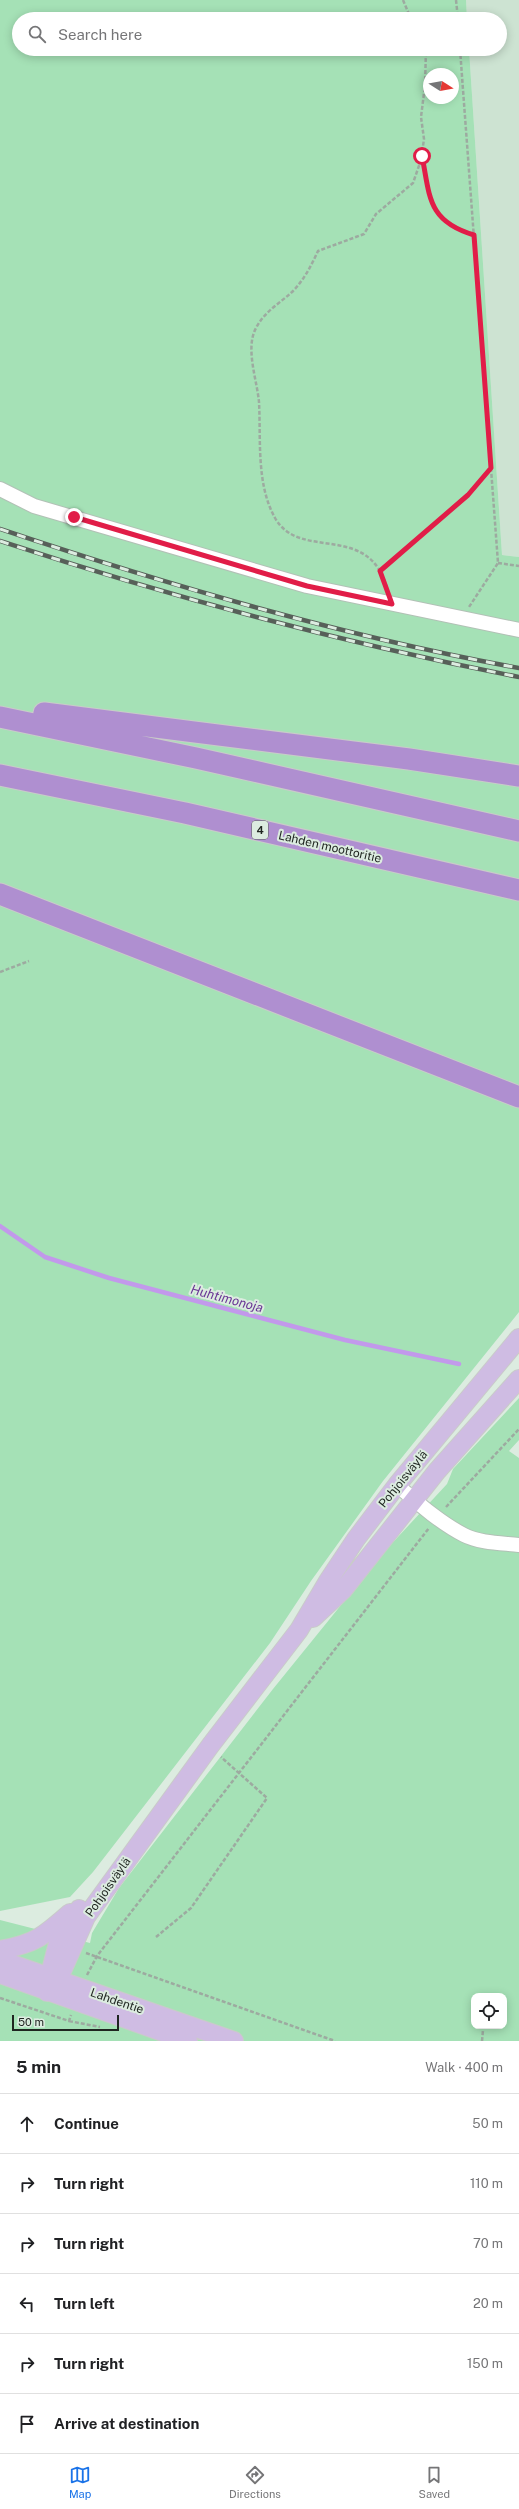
<!DOCTYPE html>
<html lang="en">
<head>
<meta charset="utf-8">
<style>
  :root { --surface:#fff; --page:#f2f2f2; --text:#202124; --muted:#757577; --line:#e0e0e0; --accent:#1a73e8 }
  body { margin:0; font-family:"Public Sans",sans-serif; background:var(--page); color:var(--text) }
  .controls { position:absolute; right:12px; bottom:12px; display:grid; overflow:hidden; border-radius:8px; box-shadow:0 2px 10px #0003 }
  .controls button { width:36px; height:36px; display:grid; place-items:center; padding:0; border:0; border-bottom:1px solid var(--line); background:var(--surface); color:var(--text); font:20px sans-serif }
  .compass { position:absolute; left:423px; top:68px; width:36px; height:36px; border-radius:50%; background:var(--surface); box-shadow:0 2px 10px #0003; rotate:101deg }
  .scale { position:absolute; left:12px; bottom:10px; width:107px; box-sizing:border-box; padding-left:4px; border:2px solid #1f2520; border-top:0; font-size:11px; line-height:14px; white-space:nowrap; color:#1f2520; -webkit-text-stroke:3px #dcece0; paint-order:stroke }
  .stop { position:absolute; width:12px; height:12px; margin:-9px; border:3px solid #e11d48; border-radius:50%; background:#fff }
  .stop.end { background:#e11d48; border-color:#fff; box-shadow:0 1px 4px #0008 }
  .list { margin:0; padding:0; list-style:none }
  h2 { display:flex; justify-content:space-between; align-items:center; height:52px; margin:0; padding:0 16px; font-size:17px }
  h2 small { font-size:13px; font-weight:400; color:var(--muted) }
  .list li { display:grid; grid-template-columns:26px 1fr auto; gap:12px; align-items:center; box-sizing:border-box; height:60px; padding:0 16px; border-top:1px solid var(--line) }
  .list b { display:block; font-size:15px; white-space:nowrap }
  .list em { font-size:13px; font-style:normal; color:var(--muted) }
  .icon { flex:none; width:22px; height:22px; fill:none; stroke:currentColor; stroke-width:2; stroke-linecap:round; stroke-linejoin:round }
  .map { position:relative; flex:none; width:519px; height:2041px; overflow:hidden }
  .search { position:absolute; background:var(--surface); box-shadow:0 2px 10px #0003; left:12px; right:12px; top:12px; height:44px; display:flex; align-items:center; gap:10px; box-sizing:border-box; padding:0 14px; border-radius:22px; color:var(--muted); font-size:15px }
  .sheet { height:412px; background:var(--surface) }
  nav { display:flex; justify-content:space-around; align-items:center; box-sizing:border-box; height:56px; border-top:1px solid var(--line); background:var(--surface); font-size:11px; color:var(--muted) }
  nav a { display:grid; justify-items:center; gap:2px }
  nav .on { color:var(--accent) }
  .map>svg:first-child { display:block }
  .built { fill:#cde3d2 }
  .green { fill:#a5e1b6; fill-rule:evenodd }
  .lines { fill:none; stroke-linecap:round; stroke-linejoin:round }
  .stream { stroke:#c299eb; stroke-width:4.5 }
  .minor-casing { stroke:#b2c1b6; stroke-width:16 }
  .major-casing { stroke:#c9cbc9; stroke-width:20 }
  .highway-casing { stroke:#c9cbc9; stroke-width:23 }
  .path { stroke:#9daaa0; stroke-width:2.5; stroke-dasharray:4 2; stroke-linecap:butt }
  .minor { stroke:#fff; stroke-width:14 }
  .major { stroke:#cfbce3; stroke-width:18 }
  .highway { stroke:#af8fd0; stroke-width:21 }
  .rail-casing { stroke:#576059; stroke-width:4.5 }
  .rail { stroke:#dcece0; stroke-width:3; stroke-dasharray:9; stroke-linecap:butt }
  .route { stroke:#e11d48; stroke-width:5 }
  .labels { text-anchor:middle; stroke-width:4; stroke-linejoin:round; paint-order:stroke }
  .shield { fill:#dcece0; stroke:#58615a; stroke-width:1 }
  .shield-label { font-size:11px; font-weight:bold; fill:#1f2520 }
  .street-label { font-size:12px; fill:#1f2520; stroke:#dcece0 }
  .water-label { font-size:13px; font-style:italic; fill:#6a3795; stroke:#dcece0 }
</style>
</head>
<body>
<div class="map">
<svg width="519" height="2041" viewBox="0 0 519 2041">
  <rect width="100%" height="100%" fill="#dcece0"/>
  <path class="built" d="M466,0H519V557L502,555L469,49H500V19H467Z"/>
  <path class="green" d="M0,0H466L467,19H19V49H469L502,555L519,557V1312L383,1481L311,1581L270,1643L93,1872L70,1897L0,1911ZM429,74H453V98H429Z
    M519,1398V1440L509,1451L519,1458V2041H0V1920L90,1943L92,1933L119,1888L273,1689L384,1552L447,1484L453,1469ZM474,1996H504V2026H474Z"/>
  <g class="lines">
    <path class="stream" d="M0,1226L45,1257L109,1278L345,1340L459,1364"/>
    <g class="minor-casing">
      <path id="minor" d="M0,489L34,506L307,586L519,630
        M397,1485C418,1503 439,1522 464,1535C480,1543 502,1543 519,1545"/>
    </g>
    <g class="major-casing">
      <path id="major" d="M313,1618L343,1590L437,1471L519,1379
        M0,1950C35,1944 44,1936 70,1913
        M0,1960L234,2041
        M0,1974L188,2041
        M48,1982L58,1943L79,1909
        M47,1992L58,1980L86,1917L210,1746L299,1630L328,1581L356,1539L397,1485L519,1338"/>
    </g>
    <g class="highway-casing">
      <path id="highway" d="M44,713L409,759L519,776
        M0,717L196,758L519,831
        M0,775L185,813L519,890
        M0,894L519,1097"/>
    </g>
    <path class="path" d="M403,0L411,19
      M456,0L458,19
      M460,49L498,563L469,607
      M422,158C430,198 427,221 474,235
      M498,563L519,566
      M380,571L467,495L491,468
      M387,588C368,521 300,562 275,518C256,484 261,439 259,402C257,380 245,348 256,328C264,312 280,303 292,292C304,280 311,266 318,251L364,234L376,214L413,183L421,160L424,139L421,117L425,85L426,49
      M0,972L29,961
      M446,1507L519,1429
      M156,1937L191,1908L267,1798L221,1757
      M86,1953L335,2041
      M87,1975L97,1956L429,1528
      M0,1998L69,2021L71,2015
      M69,2021L100,2027
      M482,2041L483,2030"/>
    <use href="#minor" class="minor"/>
    <use href="#major" class="major"/>
    <use href="#highway" class="highway"/>
    <g class="rail-casing">
      <path id="rail" d="M0,529C167,585 346,637 519,668
        M0,541C170,597 343,643 519,677"/>
    </g>
    <use href="#rail" class="rail"/>
  </g>
  <g class="lines">
    <path class="route" d="M74,517L307,586L392,604L380,571L468,495L491,468L474,235C427,221 430,196 422,156"/>
  </g>
  <g class="labels">
    <rect class="shield" x="252" y="821" width="16" height="18" rx="3"/>
    <g class="shield-label">
      <text x="260" y="834">4</text>
    </g>
    <g class="street-label">
      <text transform="translate(330 847) rotate(13)" y="4">Lahden moottoritie</text>
      <text transform="translate(403 1479) rotate(-51)" y="4">Pohjoisväylä</text>
      <text transform="translate(108 1887) rotate(-55)" y="4">Pohjoisväylä</text>
      <text transform="translate(117 2001) rotate(19)" y="4">Lahdentie</text>
    </g>
    <g class="water-label">
      <text transform="translate(227 1298) rotate(15)" y="5">Huhtimonoja</text>
    </g>
  </g>
</svg>
<div class="controls">
<button><svg class="icon" aria-label="locate" viewBox="0 0 24 24"><circle cx="12" cy="12" r="6"/><path d="M12 2v4M12 18v4M2 12h4M18 12h4"/></svg></button>
</div>
<svg class="compass" viewBox="-18 -18 36 36"><path d="M0-13l5 13h-10z" fill="#e53935"/><path d="M0 13l5-13h-10z" fill="#757577"/></svg>
<div class="scale">50 m</div>
<div class="stop" style="left:422px;top:156px"></div>
<div class="stop end" style="left:74px;top:517px"></div>
<div class="search"><svg class="icon" aria-label="search" viewBox="0 0 24 24"><circle cx="10" cy="10" r="6"/><path d="M15 15l6 6"/></svg>Search here</div>
</div>
<section class="sheet">
<h2>5 min<small>Walk · 400 m</small></h2>
<ul class="list">
<li><svg class="icon" aria-label="ahead" viewBox="0 0 24 24"><path d="M12 20V5M6 11l6-6 6 6"/></svg><div><b>Continue</b></div><em>50 m</em></li>
<li><svg class="icon" aria-label="right" viewBox="0 0 24 24"><path d="M7 20v-9h11M14 6l5 5-5 5"/></svg><div><b>Turn right</b></div><em>110 m</em></li>
<li><svg class="icon" aria-label="right" viewBox="0 0 24 24"><path d="M7 20v-9h11M14 6l5 5-5 5"/></svg><div><b>Turn right</b></div><em>70 m</em></li>
<li><svg class="icon" aria-label="left" viewBox="0 0 24 24"><path d="M17 20v-9H6M10 6l-5 5 5 5"/></svg><div><b>Turn left</b></div><em>20 m</em></li>
<li><svg class="icon" aria-label="right" viewBox="0 0 24 24"><path d="M7 20v-9h11M14 6l5 5-5 5"/></svg><div><b>Turn right</b></div><em>150 m</em></li>
<li><svg class="icon" aria-label="arrive" viewBox="0 0 24 24"><path d="M6 21V4h12l-3 4 3 4H6"/></svg><div><b>Arrive at destination</b></div></li>
</ul>
</section>
<nav>
<a class="on"><svg class="icon" aria-label="map" viewBox="0 0 24 24"><path d="M3 6l6-2 6 2 6-2v14l-6 2-6-2-6 2zM9 4v14M15 6v14"/></svg>Map</a>
<a><svg class="icon" aria-label="directions" viewBox="0 0 24 24"><path d="M12 3l9 9-9 9-9-9zM9 14v-3h6M13 9l2 2-2 2"/></svg>Directions</a>
<a><svg class="icon" aria-label="saved" viewBox="0 0 24 24"><path d="M7 4h10v16l-5-4-5 4z"/></svg>Saved</a>
</nav>
</body>
</html>
